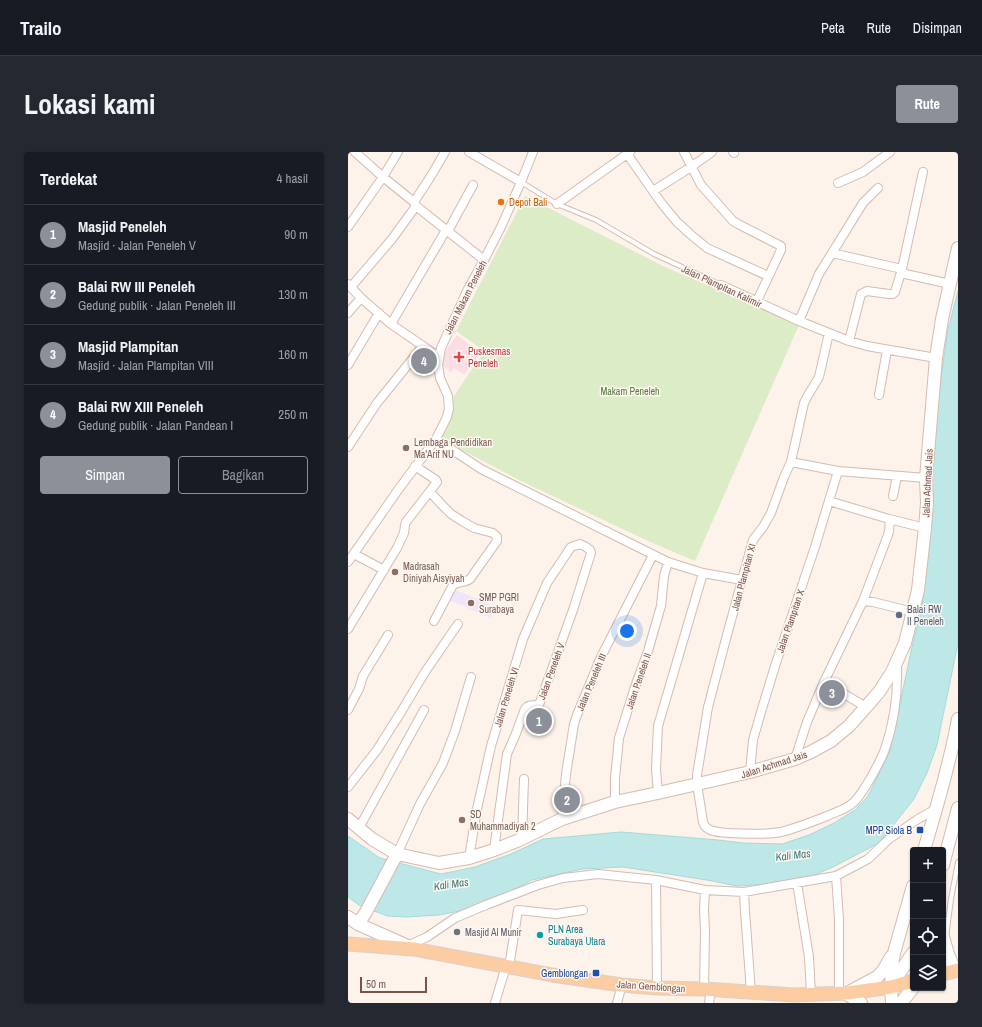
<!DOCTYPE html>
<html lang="id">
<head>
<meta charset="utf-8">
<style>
  :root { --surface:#171b24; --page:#242831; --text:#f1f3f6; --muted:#9ea1a6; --line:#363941; --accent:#8c9099 }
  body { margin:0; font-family:"Archivo Narrow",sans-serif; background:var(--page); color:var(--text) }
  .controls { position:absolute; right:12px; bottom:12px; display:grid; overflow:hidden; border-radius:4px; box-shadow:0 1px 3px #0004 }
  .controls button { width:36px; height:36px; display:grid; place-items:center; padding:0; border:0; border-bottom:1px solid var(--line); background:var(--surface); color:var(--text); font:20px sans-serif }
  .scale { position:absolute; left:12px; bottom:10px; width:67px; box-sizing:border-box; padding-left:4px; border:2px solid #7a544b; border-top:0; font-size:11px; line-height:14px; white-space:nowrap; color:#7a544b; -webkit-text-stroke:3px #fff7f1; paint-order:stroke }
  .you { position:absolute; left:279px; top:479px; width:14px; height:14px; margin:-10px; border:3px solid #fff; border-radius:50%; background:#1a73e8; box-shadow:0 0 0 6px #1a73e833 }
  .badge { display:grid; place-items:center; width:26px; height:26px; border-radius:50%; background:var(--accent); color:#fff; font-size:13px; font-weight:700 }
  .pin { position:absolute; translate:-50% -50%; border:2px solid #fff; box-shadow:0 1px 4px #0006 }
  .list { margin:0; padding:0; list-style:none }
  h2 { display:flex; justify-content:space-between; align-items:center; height:52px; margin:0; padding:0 16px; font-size:17px }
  h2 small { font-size:13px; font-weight:400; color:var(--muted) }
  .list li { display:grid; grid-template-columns:26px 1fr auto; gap:12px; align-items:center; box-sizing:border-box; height:60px; padding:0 16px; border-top:1px solid var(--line) }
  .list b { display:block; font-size:15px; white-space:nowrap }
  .list p { margin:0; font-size:13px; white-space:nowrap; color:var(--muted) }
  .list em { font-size:13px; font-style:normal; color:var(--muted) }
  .actions { display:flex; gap:8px; padding:12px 16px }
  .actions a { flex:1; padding:9px 0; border:1px solid var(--accent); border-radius:4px; text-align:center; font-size:14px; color:var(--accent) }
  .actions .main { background:var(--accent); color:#fff }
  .icon { flex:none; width:22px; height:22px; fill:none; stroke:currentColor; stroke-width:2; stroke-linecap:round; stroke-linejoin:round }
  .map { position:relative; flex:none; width:610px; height:851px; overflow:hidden; border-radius:4px }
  header { display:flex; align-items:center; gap:24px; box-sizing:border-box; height:56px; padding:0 20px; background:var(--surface); border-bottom:1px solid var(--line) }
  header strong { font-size:19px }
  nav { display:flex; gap:22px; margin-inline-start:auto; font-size:14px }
  .intro { display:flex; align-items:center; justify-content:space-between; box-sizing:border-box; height:96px; padding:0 24px }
  h1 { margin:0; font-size:28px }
  .button { padding:10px 18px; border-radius:4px; background:var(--accent); color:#fff; font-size:14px; font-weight:700 }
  main { display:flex; gap:24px; padding:0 24px }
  aside { flex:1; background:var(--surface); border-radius:4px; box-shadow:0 1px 3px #0004 }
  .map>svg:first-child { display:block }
  .education { fill:#efe6fa }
  .medical { fill:#fbdde5 }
  .green { fill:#dcecc7 }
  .water { fill:#bde8e7; stroke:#a3dada }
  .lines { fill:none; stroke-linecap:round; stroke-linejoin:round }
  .lane-casing { stroke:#d3bbb1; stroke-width:6 }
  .street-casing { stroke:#d3bbb1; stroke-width:10 }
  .secondary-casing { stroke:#d6baae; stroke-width:14 }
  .primary-casing { stroke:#dacfcd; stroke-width:15 }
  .lane { stroke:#fff; stroke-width:4 }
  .street { stroke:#fff; stroke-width:8 }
  .secondary { stroke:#fff; stroke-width:12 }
  .primary { stroke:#fccca2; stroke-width:13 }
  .food-dot { fill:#e8710a; stroke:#fff7f1; stroke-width:1.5 }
  .health-dot { fill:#e0444e; stroke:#fff7f1; stroke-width:1.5 }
  .education-dot { fill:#8d6e63; stroke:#fff7f1; stroke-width:1.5 }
  .service-dot { fill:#5c6f8a; stroke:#fff7f1; stroke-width:1.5 }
  .transit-dot { fill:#1a4fb4; stroke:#fff7f1; stroke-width:1.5 }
  .worship-dot { fill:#6b7280; stroke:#fff7f1; stroke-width:1.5 }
  .culture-dot { fill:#0f9aa8; stroke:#fff7f1; stroke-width:1.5 }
  .labels { text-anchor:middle; stroke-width:3; stroke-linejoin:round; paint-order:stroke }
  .food-label { font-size:10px; fill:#c56008; stroke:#fff7f1; text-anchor:start }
  .street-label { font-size:10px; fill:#7a544b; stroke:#fff7f1 }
  .health-label { font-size:10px; fill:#be3a42; stroke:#fff7f1; text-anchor:start }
  .park-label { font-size:10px; fill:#5a7a40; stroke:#fff7f1 }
  .education-label { font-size:10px; fill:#785e54; stroke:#fff7f1; text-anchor:start }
  .service-label { font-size:10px; fill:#4e5e75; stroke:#fff7f1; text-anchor:start }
  .transit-label { font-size:10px; fill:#164399; stroke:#fff7f1; text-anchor:end }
  .culture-label { font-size:10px; fill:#0d838f; stroke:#fff7f1; text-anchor:start }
  .worship-label { font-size:10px; fill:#5b616d; stroke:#fff7f1; text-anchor:start }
  .water-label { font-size:11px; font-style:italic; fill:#3b7777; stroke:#fff7f1 }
</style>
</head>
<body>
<header>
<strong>Trailo</strong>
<nav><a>Peta</a><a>Rute</a><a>Disimpan</a></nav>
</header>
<div class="intro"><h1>Lokasi kami</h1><a class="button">Rute</a></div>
<main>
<aside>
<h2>Terdekat<small>4 hasil</small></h2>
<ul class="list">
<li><span class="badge">1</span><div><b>Masjid Peneleh</b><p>Masjid · Jalan Peneleh V</p></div><em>90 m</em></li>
<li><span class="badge">2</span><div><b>Balai RW III Peneleh</b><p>Gedung publik · Jalan Peneleh III</p></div><em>130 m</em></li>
<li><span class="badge">3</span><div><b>Masjid Plampitan</b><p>Masjid · Jalan Plampitan VIII</p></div><em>160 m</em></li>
<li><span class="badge">4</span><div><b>Balai RW XIII Peneleh</b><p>Gedung publik · Jalan Pandean I</p></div><em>250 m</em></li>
</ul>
<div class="actions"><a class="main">Simpan</a><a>Bagikan</a></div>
</aside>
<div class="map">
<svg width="610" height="851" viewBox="0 0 610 851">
  <rect width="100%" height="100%" fill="#fdf3ea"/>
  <path class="education" d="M104,437L118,442L147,455L142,466L116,454L100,448Z"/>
  <path class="medical" d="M109,183L133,201L116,223L106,216L103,220L90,210Z"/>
  <path class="green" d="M177,44L317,115L451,173L347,409L300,389L173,329L93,287L98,278L103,265L106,244L136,199L108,179Z"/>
  <path class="water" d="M610,139V491L589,593L579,621L566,647L531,691L485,715L462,725L419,732L389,734L359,728L275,715L234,717L184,728L145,749L112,759L91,763L59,765L39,764L11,753L0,745V684L32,706L93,722L127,715L163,702L195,687L273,680L370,688L395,691L434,692L461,683L486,671L507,658L520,644L542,599L564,495L574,456L582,361L586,275L600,177Z"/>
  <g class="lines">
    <g class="lane-casing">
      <path id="lane" d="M173,30L209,52L248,68L306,102L373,133
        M598,785L603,747L610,710"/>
    </g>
    <g class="street-casing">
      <path id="street" d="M7,0L35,25L66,50L68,54L136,108
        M121,0L173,30
        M336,0L353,33L385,69L390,72L433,94V98L409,149
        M385,0L386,1
        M279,2L314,52L329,70L342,82L359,96L420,124
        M490,31L515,20L542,0
        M305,39L343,15L364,0
        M66,50L83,24L97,0
        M209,52L282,0
        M0,75L35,25L50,0
        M100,79L125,33
        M484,101L554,117
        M553,121L602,132
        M0,132L13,146L43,172L91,205
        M373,133L451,169L501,189L519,194L588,206
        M3,135L44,87L68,54
        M0,161L13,146
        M451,169L471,122L515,51L530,36
        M43,172L98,78
        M481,181L471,225L459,245L456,251L443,310L436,325L423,361L415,375L405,388L379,483L360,555L349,623V632L355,670C358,681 372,680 381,681C398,682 416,683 433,680C449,676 464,670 479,664C488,660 499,657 506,650C514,642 519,632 525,622C529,614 534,606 537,597C546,571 550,541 549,513
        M501,189L513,142L519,139L541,142H545L547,140L554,117L575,20
        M0,213L31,161
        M531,243L539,198
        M88,287L133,317L320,410L355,421L394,428
        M0,295L29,251L75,194
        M443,310L490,319L578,326
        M82,340L95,354L103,362L114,369L126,376L145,381L149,385V389L122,427C117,431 111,429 105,433L86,469
        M545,344L549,324
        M481,349L541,367L577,376
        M6,402L36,418
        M0,410L50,338L88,287L99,265L101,257L100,244L92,226L90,213L93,196L119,139L136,108L153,75L173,30L185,0
        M515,449L525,450L565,460
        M0,477L49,396L56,381L57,373L58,370L89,330L88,328L67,314
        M476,530L518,555
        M0,558L11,537L15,524L40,483
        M447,607L459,570L476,530L515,449L540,383C542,377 542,373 541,367
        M402,620L405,588L413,560L428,511L467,395L490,319
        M0,635L29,598L53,560L77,520L110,472
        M310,641L308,617L310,574L355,421
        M267,650V626L271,586L287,535L300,499L313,454L316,424L320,410
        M214,667L218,622L226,572L229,563L253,505L305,403
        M11,676L76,558
        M174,687L176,627
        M49,702L72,652L95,611L107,579L123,525
        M121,706L129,657L143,594L175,487L199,431L223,395L232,392L238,395L242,398L243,401L225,458L191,553C186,554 181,551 177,557L167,584L159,602L146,698
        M488,724L491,767V841
        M308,728L309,836
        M449,731L461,805L463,842
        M396,740L397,759L403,840
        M59,794L79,785L107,766L138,753L190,733L215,726L250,722L308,728L357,738L396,740L488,724L520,707L541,687L570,667L588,657
        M161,815L170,758L208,762L235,758
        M356,837L357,780L356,758L357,738
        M147,851L158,814
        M269,851L274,833
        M361,851L363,837"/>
    </g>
    <g class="secondary-casing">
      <path id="secondary" d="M0,667L24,687L49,702L91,711L121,706L146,698L169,689L214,667L267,650L310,641L402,620L447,607L463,600L483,589L501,574L518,555L531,540L544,520L557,491L563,467L570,438L577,376L579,351L578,326L588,206L594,167L610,96
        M576,698C589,655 602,611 610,567
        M595,713L610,656
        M0,765L10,772L62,795
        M10,772L18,760L49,702
        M595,785L600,802L607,819
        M543,833L565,801
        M503,839L529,825L535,819L543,805
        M496,841L507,847L513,851
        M544,851L543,835L544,814L546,801L565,734
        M553,851L565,836"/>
    </g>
    <g class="primary-casing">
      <path id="primary" d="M0,792L66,797L204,823L274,833L309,836L356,837L446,843L499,841L543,835L565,829
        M595,822L610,818"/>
    </g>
    <use href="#lane" class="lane"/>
    <use href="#street" class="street"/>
    <use href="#secondary" class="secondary"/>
    <use href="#primary" class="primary"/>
  </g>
  <circle class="food-dot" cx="153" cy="50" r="4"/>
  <path class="health-dot" d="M109 199h4v4h4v4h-4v4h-4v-4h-4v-4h4z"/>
  <g class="education-dot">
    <circle cx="58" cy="296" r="4"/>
    <circle cx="47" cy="420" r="4"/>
    <circle cx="123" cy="451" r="4"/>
    <circle cx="114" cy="668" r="4"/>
  </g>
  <circle class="service-dot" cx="551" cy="463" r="4"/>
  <g class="transit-dot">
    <rect x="568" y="674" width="8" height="8" rx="2"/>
    <rect x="244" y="817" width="8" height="8" rx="2"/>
  </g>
  <circle class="worship-dot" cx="109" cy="780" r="4"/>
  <circle class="culture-dot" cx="192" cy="783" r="4"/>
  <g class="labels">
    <g class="food-label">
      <text x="161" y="54">Depot Bali</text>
    </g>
    <g class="street-label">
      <text transform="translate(374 134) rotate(25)" y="4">Jalan Plampitan Kalimir</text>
      <text transform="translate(117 145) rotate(-63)" y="4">Jalan Makam Peneleh</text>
      <text transform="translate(579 331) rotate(-87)" y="4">Jalan Achmad Jais</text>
      <text transform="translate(395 425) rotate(-75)" y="4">Jalan Plampitan XI</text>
      <text transform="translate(442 469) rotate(-71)" y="4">Jalan Plampitan X</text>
      <text transform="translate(203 519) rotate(-70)" y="4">Jalan Peneleh V</text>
      <text transform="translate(290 529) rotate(-71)" y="4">Jalan Peneleh II</text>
      <text transform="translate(243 530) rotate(-67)" y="4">Jalan Peneleh III</text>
      <text transform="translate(158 545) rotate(-73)" y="4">Jalan Peneleh VI</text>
      <text transform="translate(426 612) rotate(-18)" y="4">Jalan Achmad Jais</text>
      <text transform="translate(303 834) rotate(4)" y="4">Jalan Gemblongan</text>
    </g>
    <g class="health-label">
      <text x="120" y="203">Puskesmas<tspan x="120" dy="12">Peneleh</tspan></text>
    </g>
    <g class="park-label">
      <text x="282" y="243">Makam Peneleh</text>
    </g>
    <g class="education-label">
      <text x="66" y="294">Lembaga Pendidikan<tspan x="66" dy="12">Ma'Arif NU</tspan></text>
      <text x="55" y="418">Madrasah<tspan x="55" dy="12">Diniyah Aisyiyah</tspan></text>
      <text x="131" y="449">SMP PGRI<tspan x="131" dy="12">Surabaya</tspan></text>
      <text x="122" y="666">SD<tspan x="122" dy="12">Muhammadiyah 2</tspan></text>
    </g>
    <g class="service-label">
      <text x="559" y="461">Balai RW<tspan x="559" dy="12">II Peneleh</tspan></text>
    </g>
    <g class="transit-label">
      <text x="564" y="682">MPP Siola B</text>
      <text x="240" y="825">Gemblongan</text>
    </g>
    <g class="culture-label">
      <text x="200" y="781">PLN Area<tspan x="200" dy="12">Surabaya Utara</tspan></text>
    </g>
    <g class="worship-label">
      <text x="117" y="784">Masjid Al Munir</text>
    </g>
    <g class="water-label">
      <text transform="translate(445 703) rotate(-7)" y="4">Kali Mas</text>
      <text transform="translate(103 732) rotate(-8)" y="4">Kali Mas</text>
    </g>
  </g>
</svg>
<div class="controls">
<button>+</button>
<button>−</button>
<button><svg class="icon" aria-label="locate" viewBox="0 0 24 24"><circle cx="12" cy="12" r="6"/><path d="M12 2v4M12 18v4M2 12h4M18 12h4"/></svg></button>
<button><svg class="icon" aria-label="layers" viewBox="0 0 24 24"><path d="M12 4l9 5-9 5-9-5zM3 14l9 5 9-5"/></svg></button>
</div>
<div class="scale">50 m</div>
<div class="you"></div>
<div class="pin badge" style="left:191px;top:569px">1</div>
<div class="pin badge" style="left:219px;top:648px">2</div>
<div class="pin badge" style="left:484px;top:541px">3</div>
<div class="pin badge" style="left:76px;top:209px">4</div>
</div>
</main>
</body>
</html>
